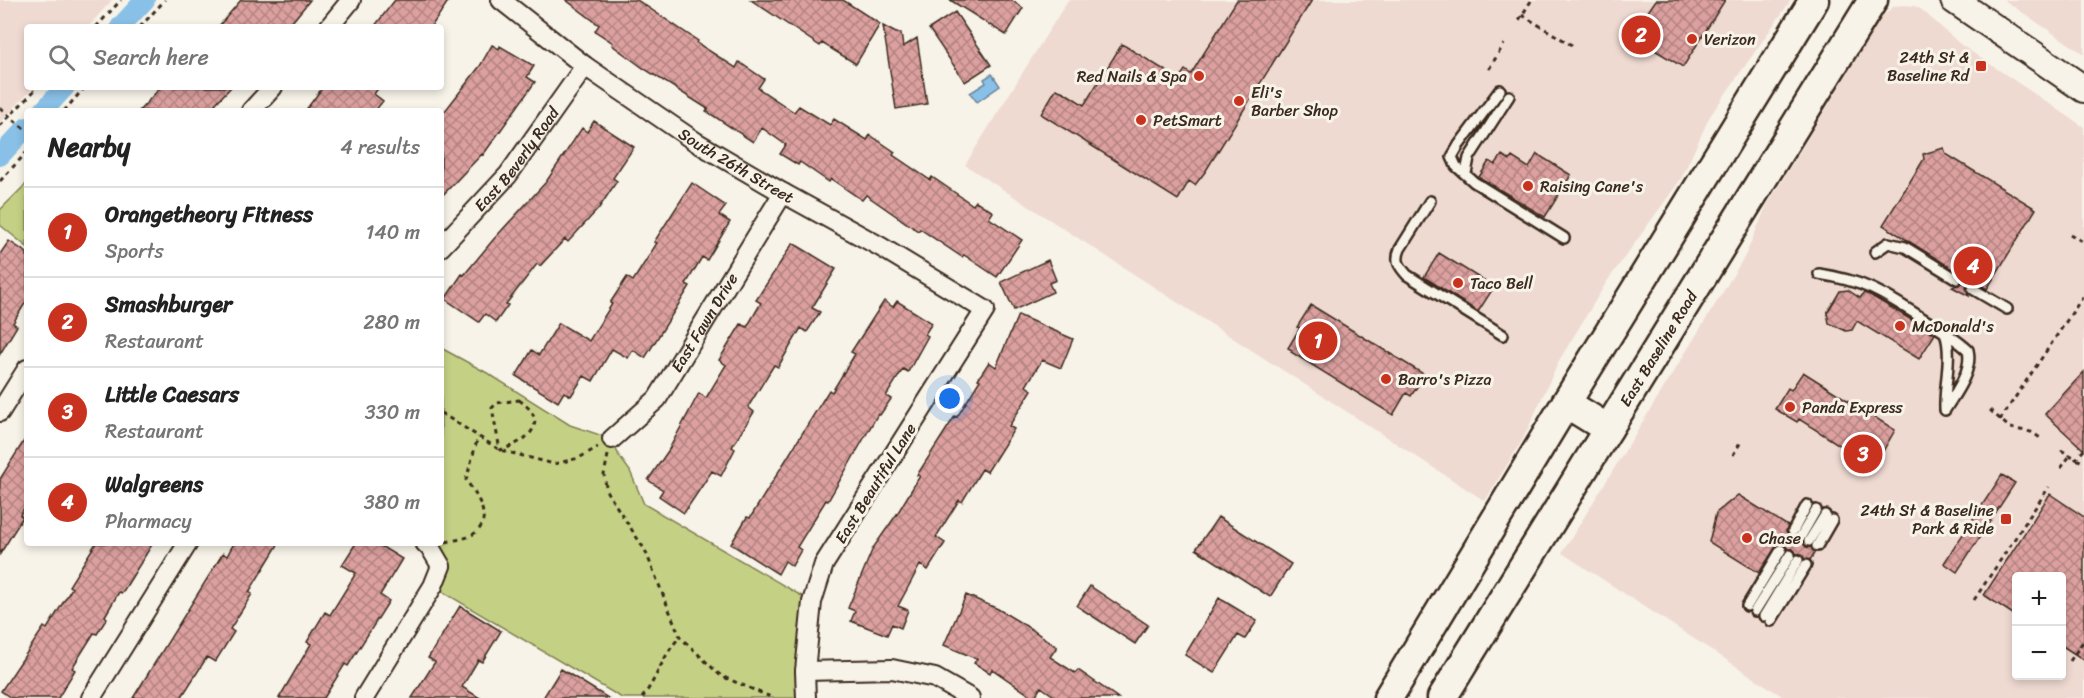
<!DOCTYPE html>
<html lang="en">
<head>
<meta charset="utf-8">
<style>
  :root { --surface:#fff; --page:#f2f2f2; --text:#222; --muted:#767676; --line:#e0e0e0; --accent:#c8321e }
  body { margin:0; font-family:Sriracha,sans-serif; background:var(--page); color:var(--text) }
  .controls { position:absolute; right:18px; bottom:18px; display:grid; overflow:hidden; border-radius:6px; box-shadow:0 3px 9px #0003 }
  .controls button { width:54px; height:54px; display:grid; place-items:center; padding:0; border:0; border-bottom:2px solid var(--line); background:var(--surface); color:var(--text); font:30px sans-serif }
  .you { position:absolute; left:950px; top:399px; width:21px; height:21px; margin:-15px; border:4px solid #fff; border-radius:50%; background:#1a73e8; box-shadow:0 0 0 9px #1a73e833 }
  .badge { display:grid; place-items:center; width:39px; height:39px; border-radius:50%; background:var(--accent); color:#fff; font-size:20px; font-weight:700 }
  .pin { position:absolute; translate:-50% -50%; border:3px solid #fff; box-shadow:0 2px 6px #0006 }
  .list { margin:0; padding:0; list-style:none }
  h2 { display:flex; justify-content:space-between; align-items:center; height:78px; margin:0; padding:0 24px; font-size:26px }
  h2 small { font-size:20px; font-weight:400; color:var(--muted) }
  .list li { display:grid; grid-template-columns:39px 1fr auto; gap:18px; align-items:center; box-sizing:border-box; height:90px; padding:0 24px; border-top:2px solid var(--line) }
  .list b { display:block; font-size:22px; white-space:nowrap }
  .list p { margin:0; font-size:20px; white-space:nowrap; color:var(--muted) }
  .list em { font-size:20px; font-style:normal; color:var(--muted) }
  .icon { flex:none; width:33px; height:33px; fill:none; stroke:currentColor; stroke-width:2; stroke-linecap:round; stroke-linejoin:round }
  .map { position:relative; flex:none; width:2084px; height:698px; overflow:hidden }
  .search { position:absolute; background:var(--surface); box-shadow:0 3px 9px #0003; left:24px; top:24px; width:420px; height:66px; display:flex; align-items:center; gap:15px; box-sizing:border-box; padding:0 21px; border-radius:6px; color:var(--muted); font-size:22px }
  .panel { position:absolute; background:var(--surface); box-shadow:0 3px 9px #0003; left:24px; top:108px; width:420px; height:438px; border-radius:6px }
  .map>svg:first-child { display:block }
  .built { fill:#efdad2; fill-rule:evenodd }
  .park { fill:#c4d185; stroke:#807e52; stroke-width:1.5 }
  .water { fill:#89c0e7; stroke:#6a8497; stroke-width:1.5 }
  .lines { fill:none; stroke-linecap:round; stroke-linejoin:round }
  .canal { stroke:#89c0e7; stroke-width:20 }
  .building { fill:url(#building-cross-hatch); stroke:#3b2a1e; stroke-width:1.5 }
  .lane-casing { stroke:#3b2a1e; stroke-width:14 }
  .street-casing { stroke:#3b2a1e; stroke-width:22 }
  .secondary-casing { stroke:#3b2a1e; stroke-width:30 }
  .primary-casing { stroke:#3b2a1e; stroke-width:33 }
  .path { stroke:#3b2a1e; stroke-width:3; stroke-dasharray:4.5 4.5; stroke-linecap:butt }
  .lane { stroke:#f7f3e8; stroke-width:9 }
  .street { stroke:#f7f3e8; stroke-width:18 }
  .secondary { stroke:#f7f3e8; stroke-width:26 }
  .primary { stroke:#f7f3e8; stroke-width:28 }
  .poi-dot { fill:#c8321e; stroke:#f7f3e8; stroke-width:2 }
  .labels { text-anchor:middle; stroke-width:6; stroke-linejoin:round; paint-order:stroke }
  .poi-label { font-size:16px; fill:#3b2a1e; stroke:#f7f3e8; text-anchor:start }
  .street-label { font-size:16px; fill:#3b2a1e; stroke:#f7f3e8 }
</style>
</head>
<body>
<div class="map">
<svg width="2084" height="698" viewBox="0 0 2084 698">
  <defs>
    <pattern id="building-cross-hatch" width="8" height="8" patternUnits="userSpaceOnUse" patternTransform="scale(1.5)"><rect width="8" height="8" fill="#dba09f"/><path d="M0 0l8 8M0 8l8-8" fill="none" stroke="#b38381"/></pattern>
  </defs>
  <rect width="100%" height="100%" fill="#f7f3e8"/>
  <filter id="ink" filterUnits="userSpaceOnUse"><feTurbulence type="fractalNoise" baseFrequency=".0167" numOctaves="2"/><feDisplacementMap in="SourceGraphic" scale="12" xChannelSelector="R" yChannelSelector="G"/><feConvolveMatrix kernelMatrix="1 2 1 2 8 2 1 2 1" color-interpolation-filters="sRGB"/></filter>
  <g filter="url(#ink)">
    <path class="built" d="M0,0H112L88,27H27V87H33L0,123Z
      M1068,0H1791L1710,116L1681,179L1606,283L1560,359L1523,439L1485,501L965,165Z
      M2004,0H2084V54Z
      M1904,5L1915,6L1922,10L1960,44L2084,127V698H1785L1562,553L1745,256L1767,205L1882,17L1894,6ZM2016,576H2062V676H2016Z"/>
    <path class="park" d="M27,183V247L0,225V210Z
      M441,348L489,374L570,425L612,439L619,456L630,471L644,504L812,602L806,698H622L433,586L441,566L425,543H441Z"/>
    <path class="water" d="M992,74L1000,86L977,102L970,93L986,83L984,79Z"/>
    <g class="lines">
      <path class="canal" d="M120,27L145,0
        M43,111L65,87
        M0,156L27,127"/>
    </g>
    <path class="building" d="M241,0H310L288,27H218Z
      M395,0H449L431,27H374Z
      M566,0H637L698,41L697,43L736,68L739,62L764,79L758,88L794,112L799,106L830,125L834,119L867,140L870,135L895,152L893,155L930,180L932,177L973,205L976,201L993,212L989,218L1022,240L997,277L964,255L962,257L920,229L918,231L866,195L862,200L831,179L829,182L800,162L798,165L780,154L786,145L762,128L753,142L706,111L708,109L643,68L612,45L613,43L595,31L599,25Z
      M751,0H843L880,24L856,64L822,43L820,46Z
      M950,0H1011L1023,8L1006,35Z
      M1237,0H1312L1205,172L1195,185L1189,181L1178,200L1041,114L1056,89L1064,92L1084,105L1122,44L1179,79L1185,70L1191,74Z
      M1656,0H1725L1683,67L1631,36Z
      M955,12L991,65L965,82L929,29Z
      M883,26L896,33H901L903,47L917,38L927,104L896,109Z
      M492,45L499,49L500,46L534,66L527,77L535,82L483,155L482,154L441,197V116L480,66Z
      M161,87H231L215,104L223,111H139Z
      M323,87H379L374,94L383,101L375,111H305Z
      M594,121L634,147L613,178L617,181L599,208L568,242L565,239L540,266L537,264L506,304L508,305L496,322L485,314L479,322L445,299L462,274L464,275L493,240L546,182L582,128L587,132Z
      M1944,148L1946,154L2036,209L1987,289L1977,283H1970L1966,288L1969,296L1952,287L1962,283L1964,279L1961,274L1883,225L1924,159L1923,154Z
      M1537,154L1571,175L1545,217L1479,177L1489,161L1495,165L1502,155L1510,160L1512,157L1529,168Z
      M692,183L726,206L719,215L730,222L707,260L702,257L686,284L690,286L645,358L633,350L628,358L612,349L593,381L584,376L571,396L564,392L558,402L516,376L532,350L539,355L559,323L589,341L612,304L610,303L627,277L633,281L657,243L654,242Z
      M9,241L27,253V300L13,323L17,326L0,354V254Z
      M793,243L836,269L812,308L820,312L807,332L801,328L778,367L774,365L748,407L754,412L732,447L735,449L721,476L712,471L684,513L659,496L663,490L648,480L668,451L699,393L706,398L726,365L719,360L741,324L747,327L761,303L756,300Z
      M1439,253L1494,287L1478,312L1424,277Z
      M1048,260L1056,280L1049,283L1053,292L1014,310L1001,282Z
      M1848,290L1860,298L1864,293L1870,295L1935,334L1919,359L1857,321L1852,330L1846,331L1829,323L1827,313L1840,291Z
      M884,301L893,307L897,301L932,323L925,334L928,336L908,372L903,369L886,396L891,399L880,415L878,414L828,501L826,500L797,547L801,550L792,566L785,561L778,574L731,544L747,517L750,518L829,390L832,392L855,354L851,352Z
      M1311,305L1425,375L1411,396L1406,393L1393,415L1291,352L1292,350L1288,348L1300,328L1297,327Z
      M1018,315L1073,339L1061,368L1042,360L1026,386L1032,390L1009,426L1014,429L987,472L982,469L962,502L959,500L936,537L945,543L928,570L920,565L898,606L908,610L901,628L892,624L887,635L851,621L855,611L848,608L873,548L897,514L920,476L917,475L955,416L957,417L980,380L978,379L989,362L996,367Z
      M1803,372L1895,430L1874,467L1799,419L1797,422L1775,409L1788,388L1791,390Z
      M2084,372V450L2045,414Z
      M27,436V503L20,515L23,517L0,554V479Z
      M2002,475L2015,483L1957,572L1944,563Z
      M2050,494L2084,517V660L2061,645V576H2016V616L1984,595Z
      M1738,495L1788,526L1786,531L1788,535L1795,537L1798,542H1803L1806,547H1811L1815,552L1810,560L1804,559L1801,554H1796L1793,549H1788L1784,544H1778L1759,573L1709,542L1716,513Z
      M1218,517L1291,564L1270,597L1196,549Z
      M96,543H153L122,593L119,592L105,616L107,618L97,634L94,633L72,668L75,670L58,698H11L1,691L44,627L47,629L72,588L69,586Z
      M234,543H279L249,592L252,594L230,629L234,632L215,662L207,657L181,698H133L223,553L227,556Z
      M356,543H376L402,559L380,595L389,601L348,666L345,664L324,698H279L311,644L307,642L325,612L330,615L356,573L342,565Z
      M1090,586L1148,625L1135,644L1077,606Z
      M966,595L998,609L1031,629L1057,647L1050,657L1075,673L1078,670L1118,698H1057L1041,687L1034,698L992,669L990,673L974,663L977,659L944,645Z
      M1219,598L1257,621L1245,639L1238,635L1214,673L1185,655Z
      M460,606L501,631L482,662L478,660L462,687L480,698H412L435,662L428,658Z
      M561,669L608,698H543Z"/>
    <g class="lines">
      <g class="lane-casing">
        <path id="lane" d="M1500,90L1459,145L1452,157L1456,166L1474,182L1564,238
          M1466,173L1469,158L1509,96
          M1430,201L1400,249C1395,261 1399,266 1407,275L1503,335
          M1875,252L1888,243L1905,247L1957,279
          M1819,274C1865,281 1883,293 1922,318C1938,328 1954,337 1968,350C1973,371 1955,393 1945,410
          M1973,289L2007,309
          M1945,409C1944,383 1953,357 1945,332
          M1793,531L1807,505
          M1801,536L1816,510
          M1809,541L1825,515
          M1817,546L1832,520
          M1747,606L1781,550
          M1755,611L1790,555
          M1764,616L1798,560
          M1771,621L1806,565"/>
      </g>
      <g class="street-casing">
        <g id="street">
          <path id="s1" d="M501,0L585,66L696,142L783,193L881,247L985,310L824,564L812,602L805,671L806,698"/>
          <path d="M329,27L351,0"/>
          <path d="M251,111L273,87"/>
          <path id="s2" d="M441,247L508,175L585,66"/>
          <path d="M0,412L27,369"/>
          <path id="s3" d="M612,439L657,399L783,193"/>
          <path d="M805,671L892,669L935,678L970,698"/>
          <path d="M91,698L188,543"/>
          <path d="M364,698L433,586L441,566L431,549L425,543"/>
        </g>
      </g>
      <g class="secondary-casing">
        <path id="secondary" d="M1954,0L2084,89"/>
      </g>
      <g class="primary-casing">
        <g id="primary">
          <path d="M1566,403L1608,429"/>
          <path d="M1388,698L1566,403L1814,0"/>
          <path id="s4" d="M1442,698L1873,0"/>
        </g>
      </g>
      <path class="path" d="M1522,15L1575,47
        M1519,20L1531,1
        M96,27L121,0
        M140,27L165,0
        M1489,69L1504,44
        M0,108L27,131
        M64,111L85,87
        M0,126L38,87
        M0,181L27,152
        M2070,234L2083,242
        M519,400C552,423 527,442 500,450L492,408L497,403Z
        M1990,410L2010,428L2031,432L2042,439
        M441,413L500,450L554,464L579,458L598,447
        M2000,420L2084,295
        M2061,450L2084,463
        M608,455L604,475L607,492L645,550L680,637L721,676L773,698
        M1733,455L1742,440
        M2075,460L2084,450
        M2061,468L2069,457
        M446,542C454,540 463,539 470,536C496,523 478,497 466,480L478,437
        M1974,600L2049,487
        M2070,661L2084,640
        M642,698C657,679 663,654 680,637"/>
      <use href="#lane" class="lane"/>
      <use href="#street" class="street"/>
      <use href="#secondary" class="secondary"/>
      <use href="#primary" class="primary"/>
    </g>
  </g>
  <g class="poi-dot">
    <circle cx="1692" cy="39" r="6"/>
    <rect x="1975" y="60" width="12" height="12" rx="3"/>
    <circle cx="1199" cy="76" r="6"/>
    <circle cx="1239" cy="101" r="6"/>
    <circle cx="1141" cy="120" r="6"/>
    <circle cx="1528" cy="186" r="6"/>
    <circle cx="1458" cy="283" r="6"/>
    <circle cx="1900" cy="326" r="6"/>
    <circle cx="1386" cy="379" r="6"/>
    <circle cx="1790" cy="407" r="6"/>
    <rect x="2000" y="513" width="12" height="12" rx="3"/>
    <circle cx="1747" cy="538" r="6"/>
  </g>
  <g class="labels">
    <g class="poi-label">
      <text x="1704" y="45">Verizon</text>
      <text x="1969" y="63" text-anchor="end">24th St &amp;<tspan x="1969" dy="18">Baseline Rd</tspan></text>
      <text x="1187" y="82" text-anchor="end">Red Nails &amp; Spa</text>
      <text x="1251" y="98">Eli's<tspan x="1251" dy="18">Barber Shop</tspan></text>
      <text x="1153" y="126">PetSmart</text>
      <text x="1540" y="192">Raising Cane's</text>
      <text x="1470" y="289">Taco Bell</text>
      <text x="1912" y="332">McDonald's</text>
      <text x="1398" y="385">Barro's Pizza</text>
      <text x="1802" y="413">Panda Express</text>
      <text x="1994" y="516" text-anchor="end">24th St &amp; Baseline<tspan x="1994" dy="18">Park &amp; Ride</tspan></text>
      <text x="1759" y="544">Chase</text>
    </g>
    <g class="street-label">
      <text dy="6" stroke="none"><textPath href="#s2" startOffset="116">East Beverly Road</textPath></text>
      <text dy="6" stroke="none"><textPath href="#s1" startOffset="288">South 26th Street</textPath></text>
      <text dy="6" stroke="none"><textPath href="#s3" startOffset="150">East Fawn Drive</textPath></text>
      <text dy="6" stroke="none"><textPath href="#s4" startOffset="411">East Baseline Road</textPath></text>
      <text transform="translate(875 483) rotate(-58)" y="6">East Beautiful Lane</text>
    </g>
  </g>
</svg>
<div class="controls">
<button>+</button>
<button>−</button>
</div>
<div class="you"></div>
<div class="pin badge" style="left:1318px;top:341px">1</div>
<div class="pin badge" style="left:1641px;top:35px">2</div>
<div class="pin badge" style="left:1863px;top:454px">3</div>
<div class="pin badge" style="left:1973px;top:266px">4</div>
<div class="search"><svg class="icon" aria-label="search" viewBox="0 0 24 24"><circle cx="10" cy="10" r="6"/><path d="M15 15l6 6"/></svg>Search here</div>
<section class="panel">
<h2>Nearby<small>4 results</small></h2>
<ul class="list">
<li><span class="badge">1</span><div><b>Orangetheory Fitness</b><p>Sports</p></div><em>140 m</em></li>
<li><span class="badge">2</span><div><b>Smashburger</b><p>Restaurant</p></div><em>280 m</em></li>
<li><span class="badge">3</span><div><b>Little Caesars</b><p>Restaurant</p></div><em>330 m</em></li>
<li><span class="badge">4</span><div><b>Walgreens</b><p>Pharmacy</p></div><em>380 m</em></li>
</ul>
</section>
</div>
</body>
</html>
